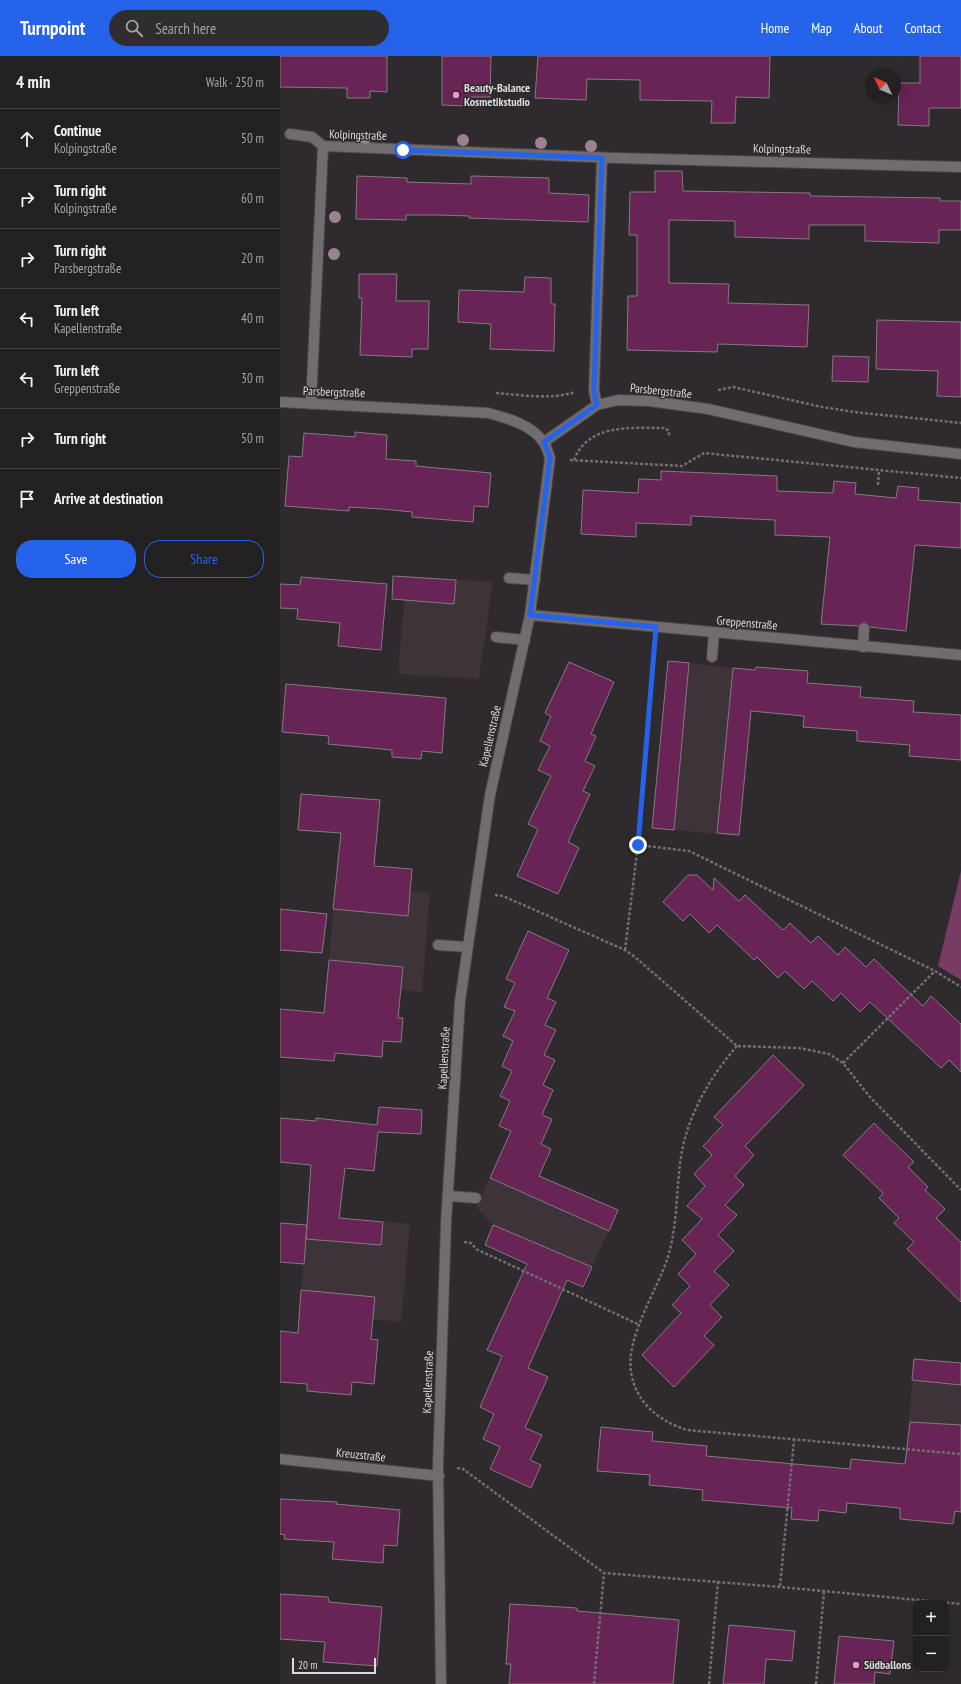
<!DOCTYPE html>
<html lang="en">
<head>
<meta charset="utf-8">
<style>
  :root { --surface:#232022; --page:#2f2d2f; --text:#f1f3f6; --muted:#a3a3a5; --line:#403e40; --accent:#2563eb }
  body { margin:0; font-family:"PT Sans Narrow",sans-serif; background:var(--page); color:var(--text) }
  .controls { position:absolute; right:12px; bottom:12px; display:grid; overflow:hidden; border-radius:8px; box-shadow:0 4px 16px #0002 }
  .controls button { width:36px; height:36px; display:grid; place-items:center; padding:0; border:0; border-bottom:1px solid var(--line); background:var(--surface); color:var(--text); font:20px sans-serif }
  .compass { position:absolute; left:585px; top:12px; width:36px; height:36px; border-radius:50%; background:var(--surface); box-shadow:0 4px 16px #0002; rotate:314deg }
  .scale { position:absolute; left:12px; bottom:10px; width:84px; box-sizing:border-box; padding-left:4px; border:2px solid #dcd9db; border-top:0; font-size:11px; line-height:14px; white-space:nowrap; color:#dcd9db; -webkit-text-stroke:3px #2f2a2d; paint-order:stroke }
  .stop { position:absolute; width:12px; height:12px; margin:-9px; border:3px solid #2563eb; border-radius:50%; background:#fff }
  .stop.end { background:#2563eb; border-color:#fff; box-shadow:0 1px 4px #0008 }
  .list { margin:0; padding:0; list-style:none }
  h2 { display:flex; justify-content:space-between; align-items:center; height:52px; margin:0; padding:0 16px; font-size:17px }
  h2 small { font-size:13px; font-weight:400; color:var(--muted) }
  .list li { display:grid; grid-template-columns:26px 1fr auto; gap:12px; align-items:center; box-sizing:border-box; height:60px; padding:0 16px; border-top:1px solid var(--line) }
  .list b { display:block; font-size:15px; white-space:nowrap }
  .list p { margin:0; font-size:13px; white-space:nowrap; color:var(--muted) }
  .list em { font-size:13px; font-style:normal; color:var(--muted) }
  .actions { display:flex; gap:8px; padding:12px 16px }
  .actions a { flex:1; padding:9px 0; border:1px solid var(--accent); border-radius:16px; text-align:center; font-size:14px; color:var(--accent) }
  .actions .main { background:var(--accent); color:#fff }
  .icon { flex:none; width:22px; height:22px; fill:none; stroke:currentColor; stroke-width:2; stroke-linecap:round; stroke-linejoin:round }
  .map { position:relative; flex:none; width:681px; height:1628px; overflow:hidden }
  header { display:flex; align-items:center; gap:24px; box-sizing:border-box; height:56px; padding:0 20px; background:var(--accent); color:#fff }
  header strong { font-size:19px }
  nav { display:flex; gap:22px; margin-inline-start:auto; font-size:14px }
  .search { width:280px; height:36px; background:var(--page); display:flex; align-items:center; gap:10px; box-sizing:border-box; padding:0 14px; border-radius:22px; color:var(--muted); font-size:15px }
  main { display:flex }
  aside { flex:1; background:var(--surface) }
  .map>svg:first-child { display:block }
  .built { fill:#3d3339 }
  .green { fill:#773b64 }
  .building { fill:#682455; stroke:#817c7f }
  .lines { fill:none; stroke-linecap:round; stroke-linejoin:round }
  .service-casing { stroke:#4a4648; stroke-width:12 }
  .minor-casing { stroke:#4a4648; stroke-width:12 }
  .path { stroke:#736e71; stroke-width:2.5; stroke-dasharray:3 2; stroke-linecap:butt }
  .service { stroke:#716c6f; stroke-width:10 }
  .minor { stroke:#716c6f; stroke-width:10 }
  .tree { fill:#9b8292 }
  .route { stroke:#2563eb; stroke-width:5 }
  .poi-dot { fill:#f491d4; stroke:#2f2a2d; stroke-width:1.5 }
  .labels { text-anchor:middle; stroke-width:3; stroke-linejoin:round; paint-order:stroke }
  .poi-label { font-size:12px; font-weight:bold; fill:#dcd9db; stroke:#2f2a2d; text-anchor:start }
  .street-label { font-size:12px; fill:#dcd9db; stroke:#2f2a2d }
</style>
</head>
<body>
<header>
<strong>Turnpoint</strong>
<div class="search"><svg class="icon" aria-label="search" viewBox="0 0 24 24"><circle cx="10" cy="10" r="6"/><path d="M15 15l6 6"/></svg>Search here</div>
<nav><a>Home</a><a>Map</a><a>About</a><a>Contact</a></nav>
</header>
<main>
<aside>
<h2>4 min<small>Walk · 250 m</small></h2>
<ul class="list">
<li><svg class="icon" aria-label="ahead" viewBox="0 0 24 24"><path d="M12 20V5M6 11l6-6 6 6"/></svg><div><b>Continue</b><p>Kolpingstraße</p></div><em>50 m</em></li>
<li><svg class="icon" aria-label="right" viewBox="0 0 24 24"><path d="M7 20v-9h11M14 6l5 5-5 5"/></svg><div><b>Turn right</b><p>Kolpingstraße</p></div><em>60 m</em></li>
<li><svg class="icon" aria-label="right" viewBox="0 0 24 24"><path d="M7 20v-9h11M14 6l5 5-5 5"/></svg><div><b>Turn right</b><p>Parsbergstraße</p></div><em>20 m</em></li>
<li><svg class="icon" aria-label="left" viewBox="0 0 24 24"><path d="M17 20v-9H6M10 6l-5 5 5 5"/></svg><div><b>Turn left</b><p>Kapellenstraße</p></div><em>40 m</em></li>
<li><svg class="icon" aria-label="left" viewBox="0 0 24 24"><path d="M17 20v-9H6M10 6l-5 5 5 5"/></svg><div><b>Turn left</b><p>Greppenstraße</p></div><em>30 m</em></li>
<li><svg class="icon" aria-label="right" viewBox="0 0 24 24"><path d="M7 20v-9h11M14 6l5 5-5 5"/></svg><div><b>Turn right</b></div><em>50 m</em></li>
<li><svg class="icon" aria-label="arrive" viewBox="0 0 24 24"><path d="M6 21V4h12l-3 4 3 4H6"/></svg><div><b>Arrive at destination</b></div></li>
</ul>
<div class="actions"><a class="main">Save</a><a>Share</a></div>
</aside>
<div class="map">
<svg width="681" height="1628" viewBox="0 0 681 1628">
  <rect width="100%" height="100%" fill="#2f2a2d"/>
  <path class="built" d="M126,520L213,526L199,623L118,618Z
    M388,605L474,614L459,780L372,772Z
    M55,829L150,837L142,936L47,928Z
    M219,1102L338,1154L303,1231L205,1189L213,1169L196,1151Z
    M28,1159L130,1168L121,1266L19,1257Z
    M634,1303L681,1307V1392L627,1387Z"/>
  <path class="green" d="M681,815V924L658,910Z"/>
  <path class="building" d="M0,0H107V36L90,35V42H67V32L0,31Z
    M162,0H211L210,41H188V50L162,49Z
    M258,0H490L489,42L456,41L455,67H431L432,45L360,44V24L307,23L306,44L255,42Z
    M640,0H681V52H649V70L618,69L619,27H640Z
    M375,115H402L403,135L530,137V140L660,142V145H681V174H659V187L585,185V169H529V183L455,181V165L389,164V227L449,228L448,247L529,249L527,291L438,288L437,296L347,294L348,240H357V179H349L350,136H375Z
    M77,120L127,122V126L191,128V120L269,122V137L309,139L308,166L189,162L190,160L158,159H126V164L76,163Z
    M79,218H117L116,245H149L148,293H132V301L80,299L82,242H79Z
    M245,221L271,222V248H275L274,295L210,293L211,268L178,266L179,234L244,236Z
    M597,264L681,266V341L657,340L658,315L596,313Z
    M553,300L589,301L588,326L552,325Z
    M75,376L107,379L106,403L136,405V410L211,417L208,451L194,450L193,466L132,461V456L102,453L69,451V455L5,450L9,400L22,401L24,377L75,381Z
    M381,415L497,420V435L553,437L554,425L576,427L575,438L616,442L618,430L639,432L638,444L681,447V492L635,489L626,575L590,571L585,566L578,570L541,568L550,481L495,479V464L411,460V469L356,467V481L301,478L303,434L358,437L359,423L381,424Z
    M113,520L176,524L174,548L112,543Z
    M21,521L107,528L101,594L58,590L60,567L17,563L18,553L0,552V528L20,529Z
    M388,605L409,607L394,774L372,772Z
    M289,606L334,626L311,678L316,680L305,705L315,710L303,735L310,738L288,786L299,792L278,838L237,820L258,773L248,768L271,720L258,714L270,690L260,685L271,660L265,657Z
    M476,611L528,615L527,627L581,631L580,641L634,645L633,656L681,659V704L629,700L630,689L577,685V675L523,671L524,660L471,655L459,779L437,777L453,612L475,614Z
    M6,628L166,642L162,697L142,695L141,703L112,701V694L48,688L49,680L2,676Z
    M21,738L100,744L94,810L132,813L128,860L53,853L61,777L18,774Z
    M408,819H417L433,834L434,822L459,845L465,839L503,874L510,867L531,887L538,880L558,899L565,891L586,911L594,903L643,950L651,940L681,968V1016L669,1004L661,1012L590,946L580,956L561,937L553,945L532,925L524,933L505,915L498,922L477,901L474,904L437,869L429,877L410,858L403,865L383,846Z
    M0,853L47,858L42,897L0,894Z
    M248,875L289,894L267,942L276,946L265,969L276,974L264,999L275,1004L263,1029L273,1034L262,1059L272,1063L261,1088L271,1093L259,1120L338,1154L329,1175L210,1122L231,1075L219,1070L230,1045L220,1040L232,1015L222,1010L233,985L223,980L235,955L224,951L235,927L226,923Z
    M49,904L123,911L118,962H123L121,986L103,985L102,1001L55,997L54,1005L0,1001V953L44,957Z
    M493,999L524,1029L465,1090L474,1099L455,1120L464,1129L445,1149L457,1159L438,1179L454,1195L434,1215L449,1229L430,1249L442,1261L424,1280L434,1289L394,1331L362,1299L401,1257L392,1249L410,1230L398,1218L416,1198L402,1184L422,1163L407,1150L425,1130L414,1118L432,1099L423,1090L443,1069L434,1061Z
    M99,1051L142,1054L141,1078L98,1076L94,1115L65,1112L59,1162L103,1166L101,1189L26,1183L31,1109L0,1106V1062L36,1065V1062L97,1069Z
    M594,1067L634,1106L628,1111L648,1131L645,1134L665,1153L656,1162L681,1186V1246L627,1193L634,1186L614,1167L619,1162L599,1142L603,1137L563,1099Z
    M0,1167L27,1169L24,1208L0,1206Z
    M213,1169L312,1211L303,1231L287,1224L248,1312L268,1321L245,1372L262,1379L250,1404L261,1409L251,1432L210,1413L220,1391L203,1383L214,1358L200,1351L222,1300L207,1294L247,1208L205,1189Z
    M21,1234L95,1241L91,1283L98,1284L94,1328L72,1326L71,1339L27,1335V1328L0,1326V1275L18,1277Z
    M634,1303L681,1307V1329L632,1324Z
    M630,1366L681,1369V1456L675,1455L673,1468L620,1463V1452L567,1447L566,1457L539,1454L538,1465L511,1463L512,1452L422,1444L423,1434L369,1429L370,1419L317,1415L321,1371L373,1376L372,1385L427,1390L426,1400L570,1413L571,1403L625,1408Z
    M0,1443L57,1446L56,1448L120,1454L117,1490L104,1489L103,1507L52,1503L54,1486L4,1483L5,1479L0,1478Z
    M0,1538L48,1541L49,1546L102,1551L97,1610L43,1606L45,1586L0,1583Z
    M230,1548L297,1552V1555L399,1564L393,1628H229L231,1608H226Z
    M449,1569L515,1575L512,1605L486,1603L484,1628H443Z
    M559,1580L614,1585L610,1618L595,1616L594,1628H554Z"/>
  <g class="lines">
    <g class="service-casing">
      <path id="service" d="M10,78L32,81L43,90
        M229,522L255,524
        M216,581L245,584
        M583,591L584,572
        M432,601L434,577
        M158,889L187,891
        M168,1140L196,1142"/>
    </g>
    <g class="minor-casing">
      <path id="minor" d="M0,346L208,357C227,362 253,369 264,387C267,391 268,397 270,402L250,559L210,739L180,945L166,1167L158,1410L161,1628
        M31,348L43,90L335,102L681,111
        M317,349L314,335L322,102
        M264,386L317,349L338,344L369,345L428,353L574,386L681,398
        M250,559L681,599
        M0,1403L159,1420"/>
    </g>
    <path class="path" d="M438,334L453,331L542,351L574,356L681,367
      M216,337C241,339 271,344 295,336
      M290,404L402,410L424,397L681,422
      M294,404C308,367 352,372 385,372L389,375V381
      M598,429L599,414
      M358,789L409,795L655,915L681,931
      M215,839L223,840L345,894L355,901L457,990L519,992L549,998L563,1007L589,1040L681,1134
      M345,894L358,789L374,590
      M457,990C428,1023 405,1064 400,1108C396,1141 397,1173 387,1204C375,1238 346,1281 351,1316C356,1347 379,1365 407,1374L681,1398
      M563,1007L655,915
      M184,1186L191,1187L196,1193L360,1269
      M177,1412L183,1413L324,1517L500,1531L681,1548
      M500,1530L514,1384
      M314,1628L324,1517
      M429,1628L438,1525
      M536,1628L544,1535"/>
    <use href="#service" class="service"/>
    <use href="#minor" class="minor"/>
  </g>
  <g class="tree">
    <circle cx="85" cy="82" r="6"/>
    <circle cx="183" cy="84" r="6"/>
    <circle cx="261" cy="87" r="6"/>
    <circle cx="311" cy="90" r="6"/>
    <circle cx="55" cy="161" r="6"/>
    <circle cx="54" cy="198" r="6"/>
  </g>
  <g class="lines">
    <path class="route" d="M123,94L322,102L314,335L317,349L264,386L270,402L250,559L376,571L358,789"/>
  </g>
  <g class="poi-dot">
    <circle cx="176" cy="39" r="4"/>
    <circle cx="576" cy="1609" r="4"/>
  </g>
  <g class="labels">
    <g class="poi-label">
      <text x="184" y="36">Beauty-Balance<tspan x="184" dy="14">Kosmetikstudio</tspan></text>
      <text x="584" y="1613">Südballons</text>
    </g>
    <g class="street-label">
      <text transform="translate(78 79) rotate(2)" y="4">Kolpingstraße</text>
      <text transform="translate(502 93) rotate(1)" y="4">Kolpingstraße</text>
      <text transform="translate(381 335) rotate(6)" y="4">Parsbergstraße</text>
      <text transform="translate(54 336) rotate(2)" y="4">Parsbergstraße</text>
      <text transform="translate(467 567) rotate(5)" y="4">Greppenstraße</text>
      <text transform="translate(210 680) rotate(-77)" y="4">Kapellenstraße</text>
      <text transform="translate(164 1002) rotate(-87)" y="4">Kapellenstraße</text>
      <text transform="translate(148 1326) rotate(-88)" y="4">Kapellenstraße</text>
      <text transform="translate(81 1399) rotate(6)" y="4">Kreuzstraße</text>
    </g>
  </g>
</svg>
<div class="controls">
<button>+</button>
<button>−</button>
</div>
<svg class="compass" viewBox="-18 -18 36 36"><path d="M0-13l5 13h-10z" fill="#e53935"/><path d="M0 13l5-13h-10z" fill="#a3a3a5"/></svg>
<div class="scale">20 m</div>
<div class="stop" style="left:123px;top:94px"></div>
<div class="stop end" style="left:358px;top:789px"></div>
</div>
</main>
</body>
</html>
